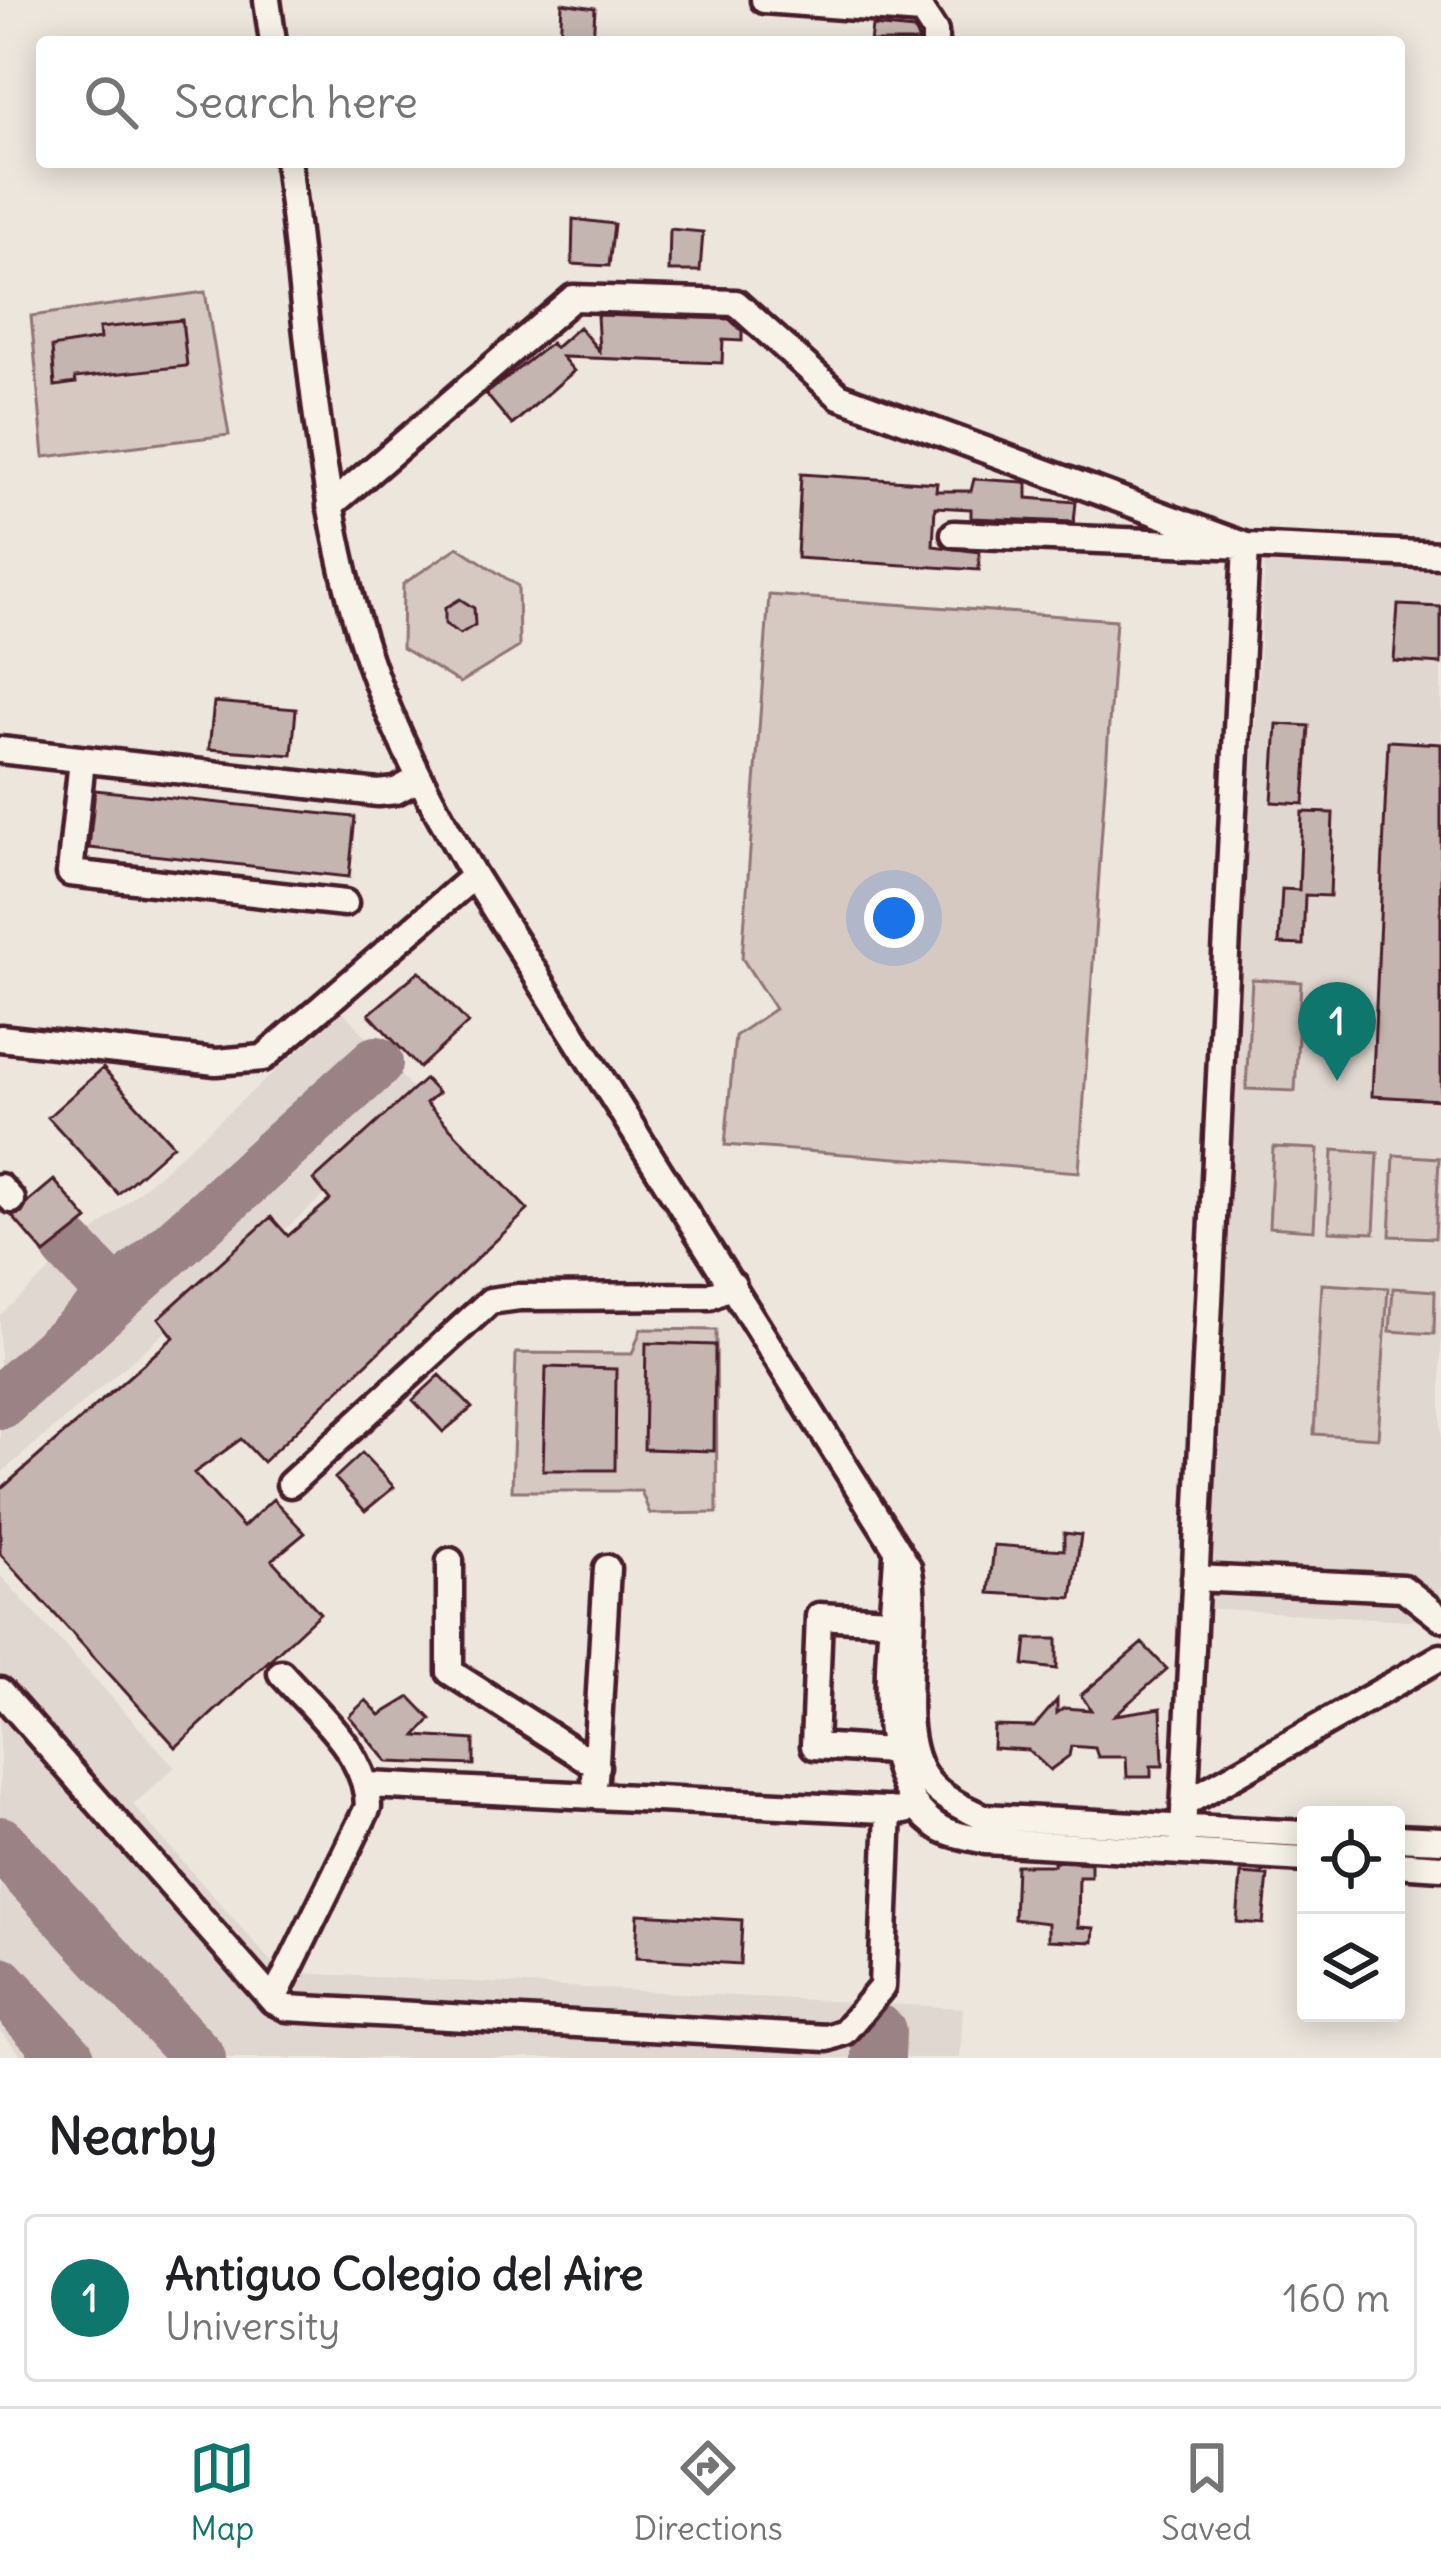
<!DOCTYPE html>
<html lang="en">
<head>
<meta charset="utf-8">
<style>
  :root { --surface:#fff; --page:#f2f2f2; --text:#202124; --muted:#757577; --line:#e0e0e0; --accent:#0f766e }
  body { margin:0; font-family:Delius,sans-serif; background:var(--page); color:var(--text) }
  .controls { position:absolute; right:36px; bottom:36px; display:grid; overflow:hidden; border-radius:12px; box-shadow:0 6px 30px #0003 }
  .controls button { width:108px; height:108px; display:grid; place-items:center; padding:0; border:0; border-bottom:3px solid var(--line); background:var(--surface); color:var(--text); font:60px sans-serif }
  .you { position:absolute; left:894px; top:918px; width:42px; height:42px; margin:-30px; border:9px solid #fff; border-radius:50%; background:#1a73e8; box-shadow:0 0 0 18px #1a73e833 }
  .badge { display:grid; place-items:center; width:78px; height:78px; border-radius:50%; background:var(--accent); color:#fff; font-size:39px; font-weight:700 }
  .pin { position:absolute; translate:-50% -99px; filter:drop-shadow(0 3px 6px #0008) }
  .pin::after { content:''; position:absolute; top:63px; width:42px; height:36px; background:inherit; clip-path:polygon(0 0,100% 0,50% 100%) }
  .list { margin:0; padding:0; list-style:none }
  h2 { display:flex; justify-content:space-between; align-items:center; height:156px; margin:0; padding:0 48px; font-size:51px }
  h2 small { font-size:39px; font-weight:400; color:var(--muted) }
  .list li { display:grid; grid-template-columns:78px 1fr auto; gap:36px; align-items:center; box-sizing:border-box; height:168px; margin:0 24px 24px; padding:0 24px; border:3px solid var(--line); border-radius:12px }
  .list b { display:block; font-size:45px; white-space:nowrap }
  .list p { margin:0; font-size:39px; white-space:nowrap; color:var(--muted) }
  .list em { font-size:39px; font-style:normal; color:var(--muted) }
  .icon { flex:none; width:66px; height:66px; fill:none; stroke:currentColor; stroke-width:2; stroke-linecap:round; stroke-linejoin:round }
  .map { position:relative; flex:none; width:1441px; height:2058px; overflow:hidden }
  .search { position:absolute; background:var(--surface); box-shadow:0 6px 30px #0003; left:36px; right:36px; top:36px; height:132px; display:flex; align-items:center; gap:30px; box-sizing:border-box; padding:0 42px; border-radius:12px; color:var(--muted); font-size:45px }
  .sheet { height:348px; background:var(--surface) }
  nav { display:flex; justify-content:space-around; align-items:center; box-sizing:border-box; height:168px; border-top:3px solid var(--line); background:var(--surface); font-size:33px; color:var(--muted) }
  nav a { display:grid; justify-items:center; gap:6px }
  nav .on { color:var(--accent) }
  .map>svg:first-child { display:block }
  .built { fill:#e0d7d0 }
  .green { fill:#d5c9c2; stroke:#907476; stroke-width:3 }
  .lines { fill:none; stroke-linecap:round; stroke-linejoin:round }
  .taxiway { stroke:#9b8284; stroke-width:54 }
  .building { fill:#c4b5b0; stroke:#4a1f2b; stroke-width:3 }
  .minor-casing { stroke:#4a1f2b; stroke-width:33 }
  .minor { stroke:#f7f3e8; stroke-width:24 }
</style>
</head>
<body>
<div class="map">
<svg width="1441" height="2058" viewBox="0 0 1441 2058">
  <rect width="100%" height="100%" fill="#ece6dd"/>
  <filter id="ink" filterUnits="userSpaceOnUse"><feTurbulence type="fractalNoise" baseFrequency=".00833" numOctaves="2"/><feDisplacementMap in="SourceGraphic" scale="24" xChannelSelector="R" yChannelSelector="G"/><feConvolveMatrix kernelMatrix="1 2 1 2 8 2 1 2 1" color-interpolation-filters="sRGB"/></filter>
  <g filter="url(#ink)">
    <path class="built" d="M1266,544L1441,554V1622L1202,1608Z
      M343,1011L428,1106L0,1474V1315Z
      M0,1575L175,1767L133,1805L280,1972L963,2008L960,2058H24L0,2031Z"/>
    <path class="green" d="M205,292L229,435L44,457L31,316Z
      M458,547L518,586L519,647L460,683L402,648L403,584Z
      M769,595L1116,620L1079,1172L725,1145L735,1036L775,1009L742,958Z
      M1252,979L1301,982L1295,1091L1246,1089Z
      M1273,1147L1318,1149L1314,1230L1269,1227Z
      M1333,1150L1378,1153L1374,1233L1329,1231Z
      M1394,1155L1439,1158L1435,1238L1390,1236Z
      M1322,1284L1388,1288L1378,1438L1314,1434Z
      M1393,1288L1435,1291L1434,1334L1390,1331Z
      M641,1329L716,1330L717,1513L650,1514L641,1491H512L516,1353L632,1354Z"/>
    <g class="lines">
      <path class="taxiway" d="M68,1246L116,1297
        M0,1402L376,1063
        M0,1843L199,2058
        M0,1983L68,2058
        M878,2058L879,2032"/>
    </g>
    <path class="building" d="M562,3L595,8L593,42H560Z
      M872,26L914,30L919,42H870Z
      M573,219L614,224L609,266L572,264Z
      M670,229L703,232L700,271H669Z
      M597,315L729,319L742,331V341L723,340L722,363L562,357L574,371L512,425L486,394L551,343L555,348L579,327L599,351Z
      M182,320L187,366L75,378L76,383L55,386L52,347L100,339L99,328Z
      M801,474L937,483L936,491H971L974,479L1024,482L1027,483V498L1076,502L1074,522L971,518V509L935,507L933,546L979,552V570L797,558Z
      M460,599L474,608L475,625L460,634L445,624V608Z
      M1398,605L1441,607V664L1394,661Z
      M214,702L296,709L292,755L209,749Z
      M1277,724L1309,726L1304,804L1272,802Z
      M1388,741L1441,744V1100L1372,1096Z
      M95,790L355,817L349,877L89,848Z
      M1302,812L1333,813L1330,896L1305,895L1303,945L1279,944L1282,889L1299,890Z
      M419,971L468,1023L419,1068L369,1014Z
      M103,1068L173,1145L118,1194L48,1117Z
      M425,1079L438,1093L426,1103L528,1210L263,1462L241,1439L194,1473L243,1527L273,1499L305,1533L272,1560L320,1613L176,1747L0,1554V1490L174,1337L159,1318L271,1217L288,1236L330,1200L314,1180Z
      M54,1180L88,1220L45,1254L12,1216L22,1213L28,1202Z
      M646,1343L715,1345L714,1451L644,1449Z
      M546,1367L616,1369L615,1470H543Z
      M440,1375L472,1408L443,1432L413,1400Z
      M362,1453L394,1487L365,1511L335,1478Z
      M1064,1533L1081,1535L1072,1598L989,1593L994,1545L1064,1550Z
      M1027,1639H1057V1669L1024,1665Z
      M1142,1643L1167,1669L1115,1715L1161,1708L1163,1766H1151V1777H1127L1126,1757H1098L1095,1748L1071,1746L1069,1756L1050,1770L1028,1750L993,1748L994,1726L1034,1727L1057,1700V1713L1064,1708L1091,1710L1081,1695Z
      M410,1697L431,1719L416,1736L474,1740V1765L388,1762L349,1716L366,1700L380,1715Z
      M1054,1861L1091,1863V1877H1079L1078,1927L1094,1928L1093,1942L1048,1940V1923L1014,1919L1016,1865H1054Z
      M1241,1874L1268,1876L1263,1924L1237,1922Z
      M638,1914L742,1920L740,1964L636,1958Z"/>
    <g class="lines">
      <g class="minor-casing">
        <path id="minor" d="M267,0L273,42
          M764,0L922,12L935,32V42
          M288,162C307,315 316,488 361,635C387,721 429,799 474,876L908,1567C923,1629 885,1743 934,1788C948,1801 965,1809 983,1817L1306,1834
          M330,506L573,298L736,303L839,396L1246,546L1441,555
          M954,534L1246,546L1182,1852
          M0,750L378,793L396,791L418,779
          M82,760L70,873L345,903
          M0,1038L216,1062L263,1058L474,876
          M0,1187L12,1200
          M290,1484L490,1301L519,1297L710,1296L733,1285
          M897,1555C894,1631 864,1782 940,1828C951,1835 971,1837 985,1841L1306,1859
          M450,1561V1672L597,1766
          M1195,1578L1403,1588L1441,1618
          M0,1691L273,2001L287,2008L827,2038L844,2032L882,1987L889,1810
          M904,1748L891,1751L814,1746L819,1616L906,1621
          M595,1779L607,1568
          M368,1785L905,1811
          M1184,1804L1441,1657
          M1396,1838L1441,1840
          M1396,1864L1441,1867
          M273,2001L368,1807C368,1753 315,1712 281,1673"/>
      </g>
      <use href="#minor" class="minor"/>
    </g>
  </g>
</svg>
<div class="controls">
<button><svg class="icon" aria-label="locate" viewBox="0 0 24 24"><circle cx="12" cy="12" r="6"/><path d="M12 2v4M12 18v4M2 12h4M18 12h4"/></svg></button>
<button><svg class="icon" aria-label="layers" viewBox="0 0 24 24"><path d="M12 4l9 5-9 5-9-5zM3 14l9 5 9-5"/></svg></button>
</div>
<div class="you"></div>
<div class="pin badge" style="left:1337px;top:1081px">1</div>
<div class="search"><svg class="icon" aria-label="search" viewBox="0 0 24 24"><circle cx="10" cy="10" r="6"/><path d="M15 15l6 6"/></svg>Search here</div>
</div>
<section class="sheet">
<h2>Nearby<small></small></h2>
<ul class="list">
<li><span class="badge">1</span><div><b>Antiguo Colegio del Aire</b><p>University</p></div><em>160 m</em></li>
</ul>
</section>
<nav>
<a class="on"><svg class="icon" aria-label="map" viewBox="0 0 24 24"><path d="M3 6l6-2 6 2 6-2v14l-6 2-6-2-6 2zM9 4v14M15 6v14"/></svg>Map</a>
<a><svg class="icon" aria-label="directions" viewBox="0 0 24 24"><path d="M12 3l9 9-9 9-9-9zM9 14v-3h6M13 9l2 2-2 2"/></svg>Directions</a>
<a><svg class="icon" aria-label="saved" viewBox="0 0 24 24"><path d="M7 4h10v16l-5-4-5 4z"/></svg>Saved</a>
</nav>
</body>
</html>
